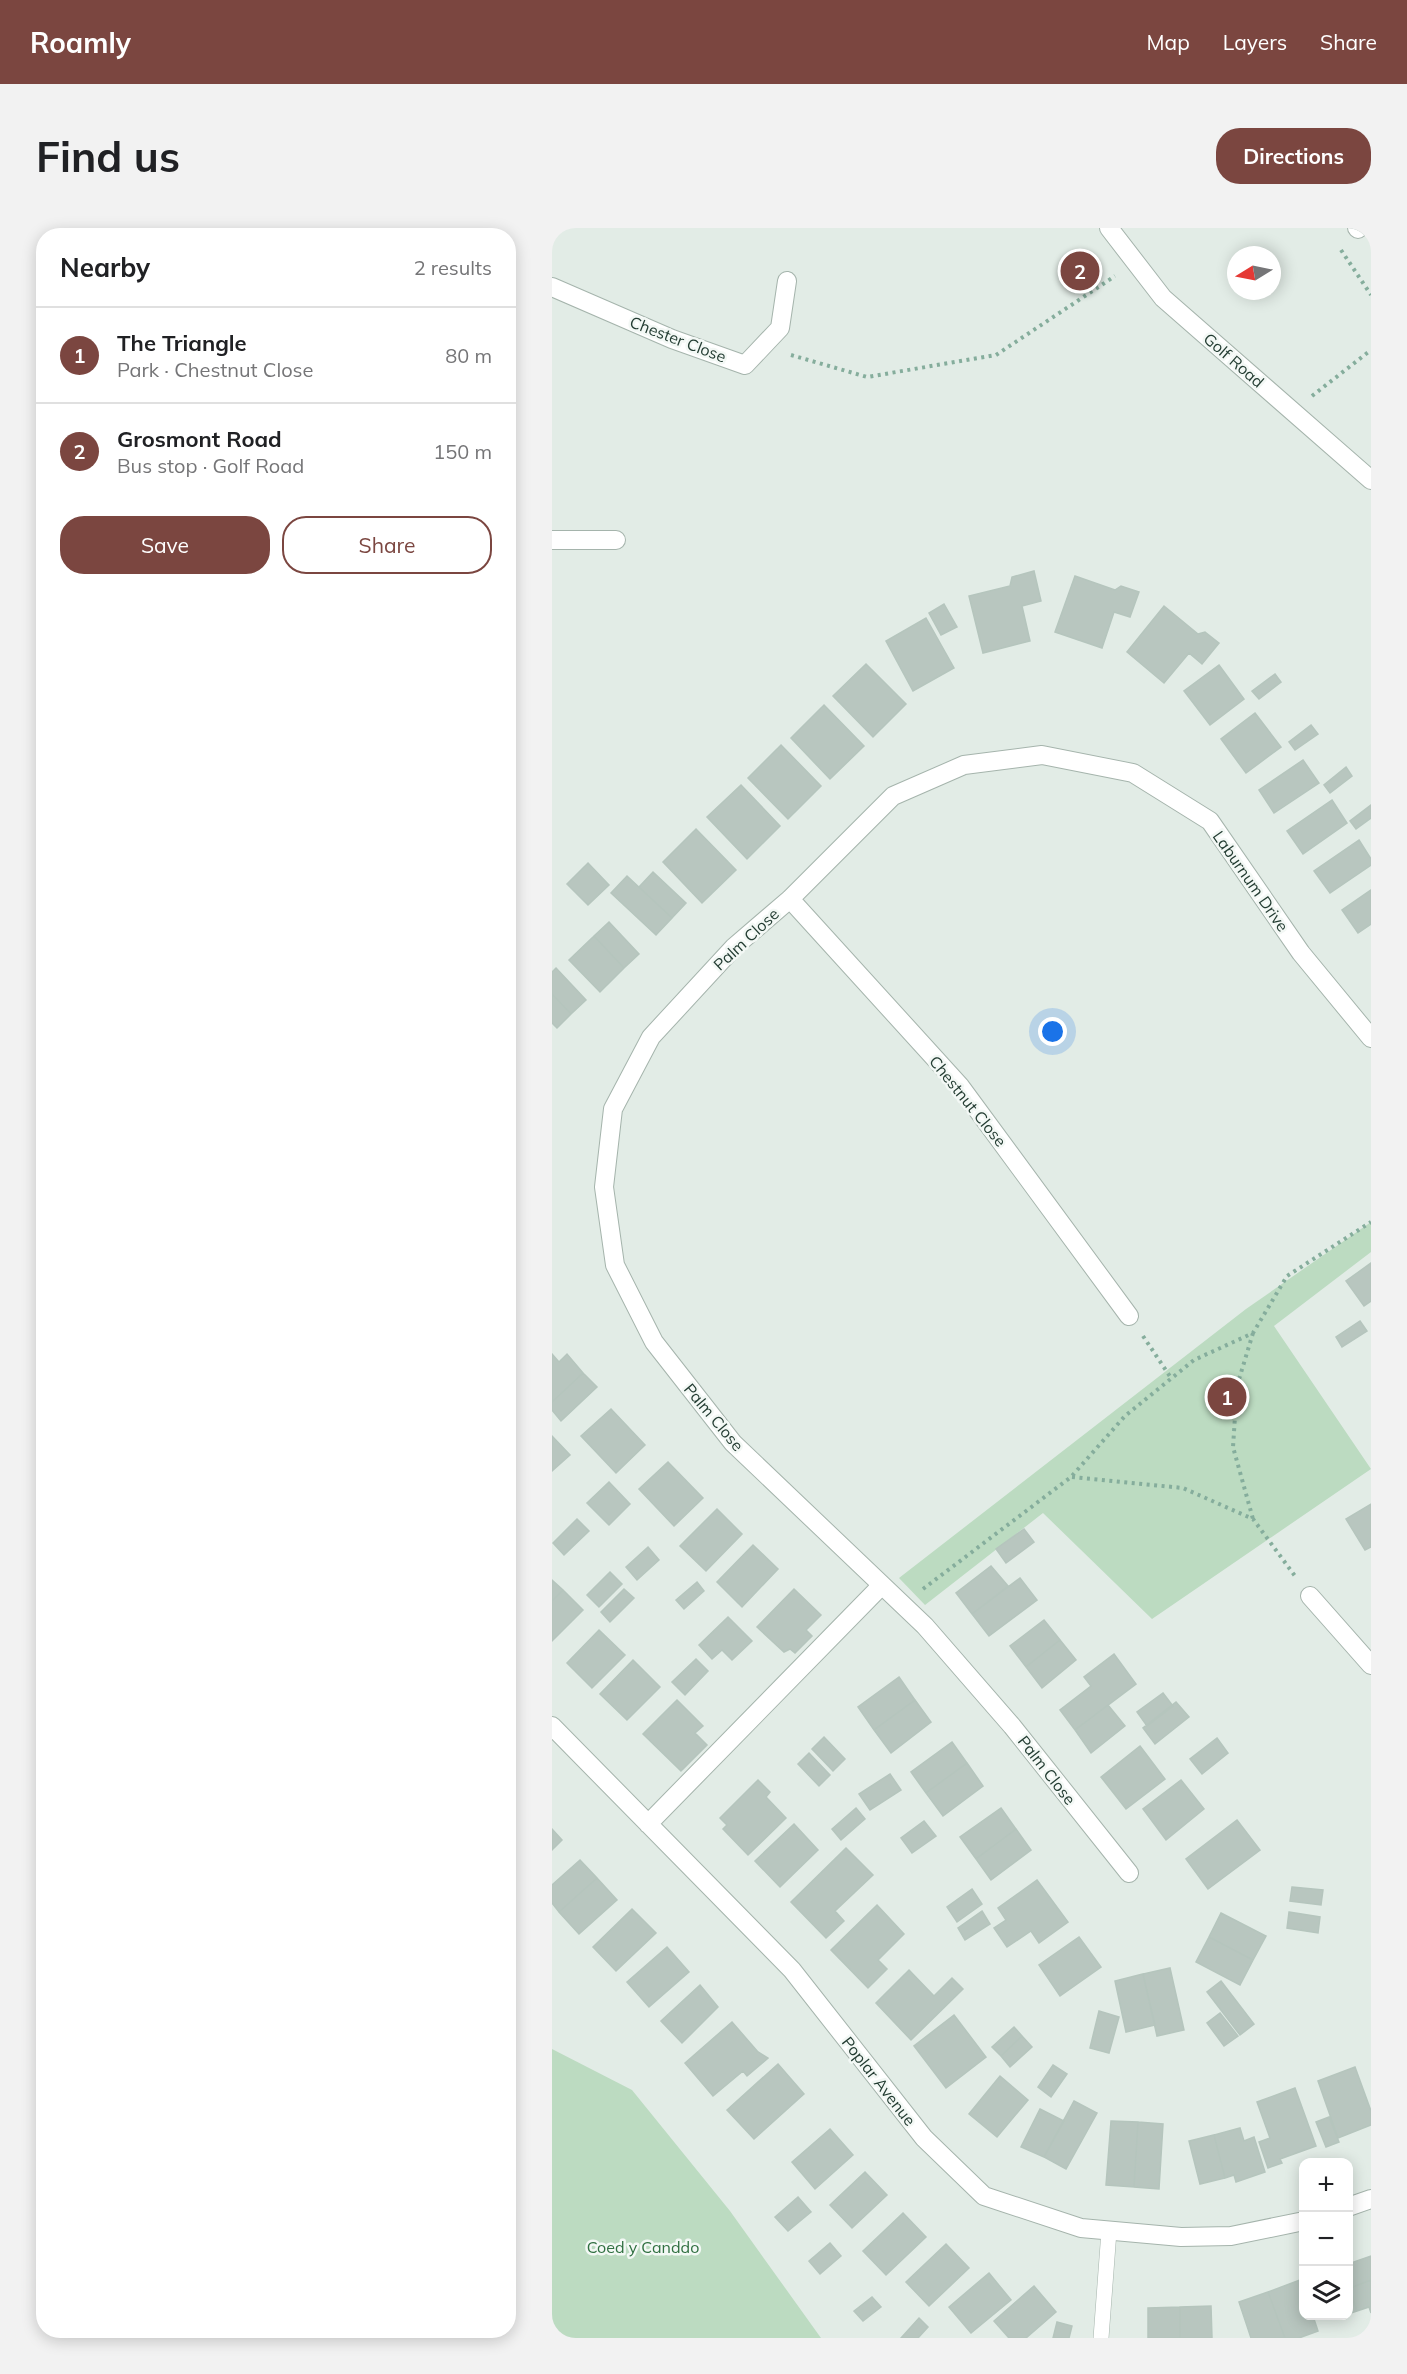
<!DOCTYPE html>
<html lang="en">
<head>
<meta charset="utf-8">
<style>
  :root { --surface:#fff; --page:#f2f2f2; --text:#202124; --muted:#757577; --line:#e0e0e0; --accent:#7b4640 }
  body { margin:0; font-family:Mulish,sans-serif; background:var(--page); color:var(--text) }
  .controls { position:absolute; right:18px; bottom:18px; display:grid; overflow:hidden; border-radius:12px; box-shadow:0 3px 15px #0003 }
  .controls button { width:54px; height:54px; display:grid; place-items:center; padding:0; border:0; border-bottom:2px solid var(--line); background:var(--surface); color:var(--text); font:30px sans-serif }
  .compass { position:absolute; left:675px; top:18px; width:54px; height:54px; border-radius:50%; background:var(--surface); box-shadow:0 3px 15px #0003; rotate:260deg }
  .you { position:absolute; left:501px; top:804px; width:21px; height:21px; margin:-15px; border:4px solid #fff; border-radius:50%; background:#1a73e8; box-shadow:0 0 0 9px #1a73e833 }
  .badge { display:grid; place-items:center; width:39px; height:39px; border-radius:50%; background:var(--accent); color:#fff; font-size:20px; font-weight:700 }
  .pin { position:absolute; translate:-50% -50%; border:3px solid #fff; box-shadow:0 2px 6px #0006 }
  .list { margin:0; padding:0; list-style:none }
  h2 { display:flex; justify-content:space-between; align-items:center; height:78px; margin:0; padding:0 24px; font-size:26px }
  h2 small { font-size:20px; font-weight:400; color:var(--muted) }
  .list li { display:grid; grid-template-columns:39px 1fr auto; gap:18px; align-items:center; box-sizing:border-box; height:96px; padding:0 24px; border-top:2px solid var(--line) }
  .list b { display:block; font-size:22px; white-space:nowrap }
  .list p { margin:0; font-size:20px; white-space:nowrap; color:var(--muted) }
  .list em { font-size:20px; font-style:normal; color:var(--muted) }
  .actions { display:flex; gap:12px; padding:18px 24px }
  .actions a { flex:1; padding:14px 0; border:2px solid var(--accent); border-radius:24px; text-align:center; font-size:21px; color:var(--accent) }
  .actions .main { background:var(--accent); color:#fff }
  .icon { flex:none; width:33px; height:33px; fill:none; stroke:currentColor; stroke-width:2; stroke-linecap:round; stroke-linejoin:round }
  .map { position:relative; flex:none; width:819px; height:2110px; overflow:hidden; border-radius:24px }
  header { display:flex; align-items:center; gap:36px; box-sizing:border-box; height:84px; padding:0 30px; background:var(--accent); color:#fff }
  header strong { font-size:28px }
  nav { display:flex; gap:33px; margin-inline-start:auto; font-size:21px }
  .intro { display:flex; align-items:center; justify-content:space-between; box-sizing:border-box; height:144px; padding:0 36px }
  h1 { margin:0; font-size:42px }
  .button { padding:15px 27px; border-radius:24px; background:var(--accent); color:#fff; font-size:21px; font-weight:700 }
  main { display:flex; gap:36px; padding:0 36px }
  aside { flex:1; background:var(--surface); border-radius:24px; box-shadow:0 3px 15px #0003 }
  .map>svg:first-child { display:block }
  .green { fill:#bcdbc1 }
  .building { fill:#b8c6bf; stroke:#b5c5bd; stroke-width:1.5 }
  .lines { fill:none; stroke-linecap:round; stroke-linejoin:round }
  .service-casing { stroke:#a5b4ac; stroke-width:16 }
  .minor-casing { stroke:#a5b4ac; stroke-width:20 }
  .path { stroke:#85ad9c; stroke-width:4; stroke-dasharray:3 4.5; stroke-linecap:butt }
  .service { stroke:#fff; stroke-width:15 }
  .minor { stroke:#fff; stroke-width:18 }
  .labels { text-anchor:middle; stroke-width:5; stroke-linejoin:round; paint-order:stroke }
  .street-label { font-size:16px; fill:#233c32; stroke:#f3f8f5 }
  .park-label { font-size:16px; fill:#307041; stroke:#f3f8f5 }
</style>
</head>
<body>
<header>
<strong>Roamly</strong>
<nav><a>Map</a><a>Layers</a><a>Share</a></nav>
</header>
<div class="intro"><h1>Find us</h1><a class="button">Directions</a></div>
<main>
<aside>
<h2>Nearby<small>2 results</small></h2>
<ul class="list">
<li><span class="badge">1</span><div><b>The Triangle</b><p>Park · Chestnut Close</p></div><em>80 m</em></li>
<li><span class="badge">2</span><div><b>Grosmont Road</b><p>Bus stop · Golf Road</p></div><em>150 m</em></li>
</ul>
<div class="actions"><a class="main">Save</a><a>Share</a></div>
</aside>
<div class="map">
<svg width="819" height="2110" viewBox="0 0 819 2110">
  <rect width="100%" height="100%" fill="#e2ece6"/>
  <path class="green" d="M819,994V1024L722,1098L819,1241L600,1391L491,1285L373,1377L347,1350L694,1081Z
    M0,1821L80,1862L178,1983L269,2110H0Z"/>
  <path class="building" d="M482,343L489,373L470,378L478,413L431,425L417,368L458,358L460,349Z
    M523,348L563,362L569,358L587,364L578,389L562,384L550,420L503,404Z
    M392,376L405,399L389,407L377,385Z
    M612,378L646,406L653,404L667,415L650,436L637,425L612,455L575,424Z
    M374,390L402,440L361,463L334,413Z
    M314,436L354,476L321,509L281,468Z
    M667,437L692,471L658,497L632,463Z
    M723,446L729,454L707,471L700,463Z
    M272,477L312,518L278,551L239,510Z
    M703,485L729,519L694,545L669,511Z
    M759,497L766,506L743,522L737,514Z
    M229,517L269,558L236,591L196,550Z
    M751,532L767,555L722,585L707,562Z
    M794,539L800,548L778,565L772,557Z
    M189,557L228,598L195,631L155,589Z
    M780,572L795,595L751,626L735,603Z
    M819,577V590L804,601L798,593Z
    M144,601L184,642L150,675L111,634Z
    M807,612L819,631V637L778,665L762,643Z
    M36,635L57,657L36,677L15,656Z
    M101,644L134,675L120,690L87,659Z
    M75,648L120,690L104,707L59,665Z
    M819,662V696L806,705L790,682Z
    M57,694L87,726L72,740L42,708Z
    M42,708L72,740L48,764L17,732Z
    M4,740L34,772L19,786L0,766V744Z
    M0,766L19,786L5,800L0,795Z
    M819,1035V1073L812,1078L794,1053Z
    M808,1093L815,1103L790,1119L784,1109Z
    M0,1126L7,1134L15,1126L31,1145L0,1174Z
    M31,1145L45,1159L9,1193L0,1182V1174Z
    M59,1181L93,1217L64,1245L29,1208Z
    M0,1208L18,1227L0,1243Z
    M116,1234L151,1270L122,1298L87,1261Z
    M57,1254L78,1276L57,1297L35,1275Z
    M819,1276V1319L813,1322L794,1291Z
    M165,1281L190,1306L154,1343L128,1318Z
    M25,1291L37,1303L12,1327L1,1315Z
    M472,1301L482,1314L454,1335L444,1321Z
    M201,1317L226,1341L190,1379L165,1354Z
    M96,1319L107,1332L85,1352L74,1339Z
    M439,1338L456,1358L420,1386L404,1365Z
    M58,1344L70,1356L47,1379L35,1367Z
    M468,1350L485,1372L437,1408L420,1386Z
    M0,1352L11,1362L0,1373Z
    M145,1354L152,1363L132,1381L124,1372Z
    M72,1361L82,1370L58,1394L49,1384Z
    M242,1361L269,1387L254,1402L260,1408L243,1425L238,1421L232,1424L205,1399Z
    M11,1362L31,1382L0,1413V1373Z
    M176,1389L200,1413L180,1432L170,1422L160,1431L147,1417Z
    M492,1392L508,1412L474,1439L458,1418Z
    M47,1402L73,1427L40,1460L15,1435Z
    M508,1412L524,1432L490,1460L474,1439Z
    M562,1426L584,1456L523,1502L508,1482L539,1458L532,1449Z
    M144,1431L156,1443L133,1467L120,1454Z
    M81,1432L108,1459L75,1492L48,1466Z
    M347,1449L363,1472L322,1502L306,1479Z
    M611,1465L621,1478L595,1498L585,1484Z
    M125,1472L151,1498L143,1505L155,1517L129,1543L91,1506Z
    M363,1472L379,1494L339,1525L322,1502Z
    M624,1474L637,1489L603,1516L591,1500Z
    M556,1477L573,1498L539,1525L523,1502Z
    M272,1509L293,1531L281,1543L260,1521Z
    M665,1510L676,1525L650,1546L638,1531Z
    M400,1514L415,1535L374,1565L359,1544Z
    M588,1518L613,1551L574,1581L549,1549Z
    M257,1525L278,1547L267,1558L246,1536Z
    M415,1535L431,1558L391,1588L374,1565Z
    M338,1546L349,1562L318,1582L307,1566Z
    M206,1552L218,1564L214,1569L234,1590L196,1627L171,1601L175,1597L168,1590Z
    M629,1552L652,1581L614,1612L591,1581Z
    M304,1580L313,1591L289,1612L280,1601Z
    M449,1580L464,1601L424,1631L408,1609Z
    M685,1592L708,1622L656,1661L634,1631Z
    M372,1593L384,1608L360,1625L349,1610Z
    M242,1596L266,1622L228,1659L203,1633Z
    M0,1601L10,1612L0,1622Z
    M464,1601L479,1622L439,1652L424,1631Z
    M294,1620L321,1647L283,1683L292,1693L274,1710L239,1674Z
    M28,1632L45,1650L7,1684L0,1675V1657Z
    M45,1650L65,1672L27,1706L7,1684Z
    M485,1652L516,1694L487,1715L479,1703L455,1719L442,1700L454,1692L446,1680Z
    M740,1659L771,1662L769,1677L738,1673Z
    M420,1661L430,1676L405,1694L395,1679Z
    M325,1677L352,1706L326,1732L335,1741L316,1760L279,1722Z
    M80,1681L104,1705L64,1743L41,1719Z
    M430,1683L438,1696L413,1712L406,1700Z
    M737,1684L768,1689L766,1705L735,1700Z
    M669,1685L714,1708L701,1732L657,1709Z
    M527,1709L549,1739L508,1768L487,1737Z
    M657,1709L701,1732L688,1757L644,1734Z
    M115,1719L137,1744L97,1779L75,1754Z
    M618,1740L632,1802L605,1808L591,1746Z
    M357,1742L382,1768L400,1750L411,1761L359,1812L324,1775Z
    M591,1746L603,1797L574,1804L563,1753Z
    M669,1753L702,1796L688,1807L655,1764Z
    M148,1757L166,1779L130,1815L109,1793Z
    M547,1783L567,1789L557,1825L538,1820Z
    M668,1785L686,1808L672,1818L655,1795Z
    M402,1787L434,1829L394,1860L362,1818Z
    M180,1794L206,1824L216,1830L195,1848L191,1843L161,1868L133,1835Z
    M462,1799L470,1808L449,1828L440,1819Z
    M470,1808L480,1819L458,1839L449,1828Z
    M226,1836L252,1866L202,1911L175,1882Z
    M501,1837L515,1846L499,1869L486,1859Z
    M803,1839L819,1883V1897L786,1910L766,1853Z
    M448,1848L476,1872L445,1909L417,1886Z
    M743,1860L764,1918L728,1931L730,1935L716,1940L707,1914L718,1910L705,1874Z
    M522,1873L545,1885L514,1941L492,1929Z
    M488,1881L512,1893L492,1929L469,1919Z
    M777,1889L787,1914L774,1919L764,1894Z
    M559,1893L586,1894L582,1959L554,1957Z
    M586,1894L611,1896L607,1961L582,1959Z
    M688,1900L692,1913L702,1909L713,1944L684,1954L682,1947L673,1950L662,1907Z
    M278,1901L301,1927L263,1961L240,1934Z
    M662,1907L673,1950L648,1956L637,1913Z
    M313,1944L335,1967L300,2000L278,1977Z
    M246,1969L259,1984L236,2003L223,1989Z
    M351,1985L374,2009L334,2047L311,2023Z
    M278,2015L289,2028L268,2046L257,2033Z
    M394,2016L417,2040L377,2078L354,2054Z
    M819,2028V2052L798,2060L796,2036Z
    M437,2045L459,2072L419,2105L397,2079Z
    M748,2052L752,2062V2088H761L766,2103L747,2110H733L716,2064Z
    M819,2052V2085L817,2079L805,2083L798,2060Z
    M796,2057L805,2083L796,2086Z
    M482,2058L504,2084L474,2110H457L442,2093Z
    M716,2064L733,2110H699L687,2074Z
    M320,2069L329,2079L311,2093L302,2083Z
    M659,2078L660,2110H628V2079Z
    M628,2079V2110H596V2080Z
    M367,2090L376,2099L366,2110H349Z
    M505,2094L520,2098L517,2110H501Z"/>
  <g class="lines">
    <g class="service-casing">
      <path id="service" d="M549,2110L557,2003"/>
    </g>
    <g class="minor-casing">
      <path id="minor" d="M557,0L611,70L819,252
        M805,0L806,1
        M0,59L120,111L193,137L228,100L235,53
        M0,312H64
        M238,671L408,858L577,1088
        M758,1368L819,1437
        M0,1498L240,1742L372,1910L432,1968L529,2000L629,2009L679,2008L752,1993
        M96,1596L330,1357
        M577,1645L460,1498L373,1398L181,1215L102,1114L63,1037L52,959L61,881L99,809L182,719L238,671L341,568L412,537L490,527L581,545L658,593L749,725L819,810
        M796,1979L819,1971"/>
    </g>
    <path class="path" d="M789,22L819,67
      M239,127L315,149L444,127L563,48
      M760,168L819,122
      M701,1105L685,1158L681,1219L701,1291
      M591,1108L619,1150
      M520,1249L631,1260L701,1291L743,1348
      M371,1361L519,1249L573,1188L642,1132L701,1105L735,1048L819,994"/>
    <use href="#service" class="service"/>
    <use href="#minor" class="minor"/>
  </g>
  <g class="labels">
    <g class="street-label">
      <text transform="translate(126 111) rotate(21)" y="6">Chester Close</text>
      <text transform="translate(682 132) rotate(41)" y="6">Golf Road</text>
      <text transform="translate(699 653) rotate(55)" y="6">Laburnum Drive</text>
      <text transform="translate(194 711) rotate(-43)" y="6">Palm Close</text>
      <text transform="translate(416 873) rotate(51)" y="6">Chestnut Close</text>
      <text transform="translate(162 1189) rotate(50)" y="6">Palm Close</text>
      <text transform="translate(495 1542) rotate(52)" y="6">Palm Close</text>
      <text transform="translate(327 1853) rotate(52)" y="6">Poplar Avenue</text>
    </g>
    <g class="park-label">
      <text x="91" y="2025">Coed y Canddo</text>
    </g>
  </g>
</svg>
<div class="controls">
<button>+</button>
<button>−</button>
<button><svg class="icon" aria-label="layers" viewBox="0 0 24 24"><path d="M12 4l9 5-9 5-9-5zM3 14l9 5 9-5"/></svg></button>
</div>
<svg class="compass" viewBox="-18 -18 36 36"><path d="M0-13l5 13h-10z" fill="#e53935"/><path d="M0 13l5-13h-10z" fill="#757577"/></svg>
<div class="you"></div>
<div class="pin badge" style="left:675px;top:1169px">1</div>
<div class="pin badge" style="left:528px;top:43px">2</div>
</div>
</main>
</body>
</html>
